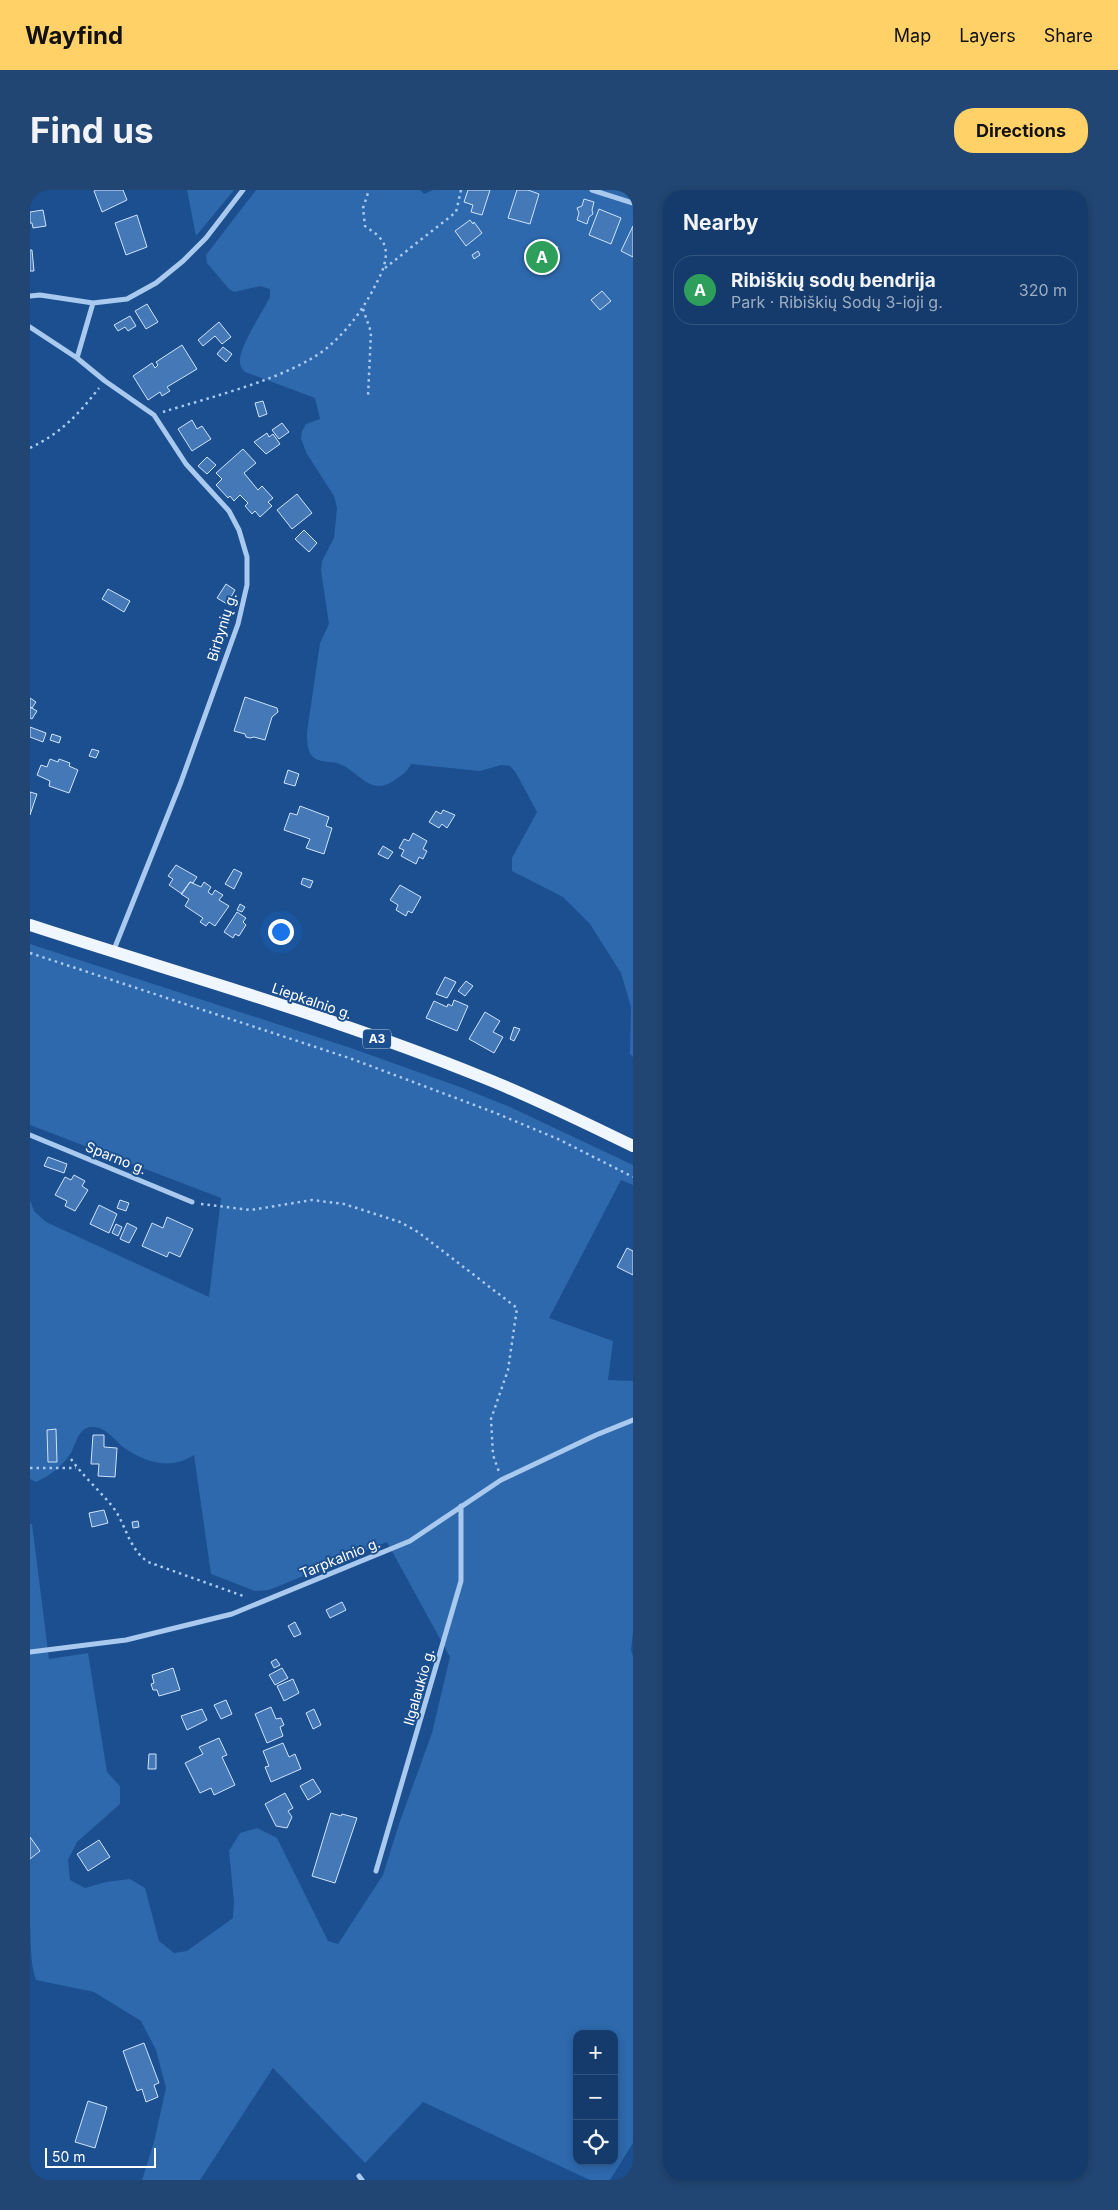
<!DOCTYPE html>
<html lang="en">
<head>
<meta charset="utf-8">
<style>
  :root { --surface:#143b6b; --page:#214673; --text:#f1f3f6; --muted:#9dadc1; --line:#33557e; --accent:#ffd166 }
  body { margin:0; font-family:Inter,sans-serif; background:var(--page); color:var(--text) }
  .controls { position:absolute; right:15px; bottom:15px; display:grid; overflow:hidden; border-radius:10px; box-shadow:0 2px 8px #0003 }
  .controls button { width:45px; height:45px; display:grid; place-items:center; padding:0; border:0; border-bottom:1px solid var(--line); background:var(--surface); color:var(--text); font:25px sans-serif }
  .scale { position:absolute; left:15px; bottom:12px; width:111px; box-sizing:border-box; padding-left:5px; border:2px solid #fff; border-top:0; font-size:14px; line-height:18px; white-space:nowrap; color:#fff; -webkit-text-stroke:4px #1b4f8f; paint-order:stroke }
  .you { position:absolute; left:250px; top:741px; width:18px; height:18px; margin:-12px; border:4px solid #fff; border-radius:50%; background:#1a73e8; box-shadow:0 0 0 8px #1a73e833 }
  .badge { display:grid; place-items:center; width:32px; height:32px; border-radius:50%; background:var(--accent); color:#fff; font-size:16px; font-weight:700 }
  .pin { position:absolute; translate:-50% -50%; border:2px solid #fff; box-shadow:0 1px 5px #0006 }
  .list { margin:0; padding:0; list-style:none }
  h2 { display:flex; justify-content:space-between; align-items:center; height:65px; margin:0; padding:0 20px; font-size:21px }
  h2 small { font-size:16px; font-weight:400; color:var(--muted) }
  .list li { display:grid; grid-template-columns:32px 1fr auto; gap:15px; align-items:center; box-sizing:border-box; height:70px; margin:0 10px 10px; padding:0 10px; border:1px solid var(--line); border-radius:20px }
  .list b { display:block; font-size:19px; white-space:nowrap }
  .list p { margin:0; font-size:16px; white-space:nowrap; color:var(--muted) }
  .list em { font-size:16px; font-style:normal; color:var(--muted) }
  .icon { flex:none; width:28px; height:28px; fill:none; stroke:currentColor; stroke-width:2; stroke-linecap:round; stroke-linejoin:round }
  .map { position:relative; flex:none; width:603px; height:1990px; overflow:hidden; border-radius:20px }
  header { display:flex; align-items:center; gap:30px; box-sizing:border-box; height:70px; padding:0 25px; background:var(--accent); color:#111 }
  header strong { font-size:24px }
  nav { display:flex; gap:28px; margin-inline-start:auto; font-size:18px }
  .intro { display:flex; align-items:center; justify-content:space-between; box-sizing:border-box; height:120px; padding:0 30px }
  h1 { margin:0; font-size:35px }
  .button { padding:12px 22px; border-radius:20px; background:var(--accent); color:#111; font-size:18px; font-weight:700 }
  main { display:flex; gap:30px; padding:0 30px }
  aside { flex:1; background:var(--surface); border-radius:20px; box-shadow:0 2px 8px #0003 }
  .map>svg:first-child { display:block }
  .green { fill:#2e69ad; fill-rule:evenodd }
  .building { fill:#4478b7; stroke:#cfe3fa }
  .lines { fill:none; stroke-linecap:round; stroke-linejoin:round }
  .path { stroke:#a9c9ee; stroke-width:2.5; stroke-dasharray:2.5 4; stroke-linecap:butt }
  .street { stroke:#a9c9ee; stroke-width:5 }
  .primary { stroke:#f0f6ff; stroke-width:12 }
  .labels { text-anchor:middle; stroke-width:4; stroke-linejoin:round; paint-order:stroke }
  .shield { fill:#1b4f8f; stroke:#bbcadd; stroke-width:1 }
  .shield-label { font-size:12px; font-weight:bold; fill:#fff }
  .street-label { font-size:14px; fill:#fff; stroke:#1b4f8f }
</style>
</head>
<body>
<header>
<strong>Wayfind</strong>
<nav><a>Map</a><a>Layers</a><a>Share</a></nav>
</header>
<div class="intro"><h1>Find us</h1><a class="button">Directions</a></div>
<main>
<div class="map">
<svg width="603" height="1990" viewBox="0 0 603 1990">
  <rect width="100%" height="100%" fill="#1b4f8f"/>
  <path class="green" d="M157,0H204L166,46Z
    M226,0H390L394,4L403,0H603V867L600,864L601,817L591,783L560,734L533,707L482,681V668L507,622L486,583L480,576L471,575L450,581L381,574C377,582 372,585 365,590C339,608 329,580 307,573C299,571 287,573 281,565C277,559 277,549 277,542L290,453L299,434L291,380L292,371L304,348L307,318L304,306L277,264L271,249L272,241L276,234L290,229L285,208L215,182C211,178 209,174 210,168C213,151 232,123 240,107V99L230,96L204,102L199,99L177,73L176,65Z
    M0,754L321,858L430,897L480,917L603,975V995L591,990L519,1128L583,1151L578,1190L603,1191V1442L601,1460L603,1466V1953L580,1990H560L393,1912L335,1973L243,1878L170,1990H112L124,1952L136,1898L126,1860L111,1831L64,1802L6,1790C0,1773 1,1753 0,1735V1334H2L19,1469L58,1463L77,1582L90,1596V1614L47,1652L38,1670L40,1690L55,1698L76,1692L100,1689L115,1698L129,1751L144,1763L157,1761L203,1728L204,1712L199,1661L210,1643L227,1638L247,1648L298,1751L308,1754L353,1685L370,1631L402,1543L420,1467L357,1352L239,1400L225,1401L181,1384L164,1265C141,1280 117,1273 96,1259C85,1251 76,1236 61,1237C48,1238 46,1254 41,1263C33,1275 19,1287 6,1292L0,1289V1010L4,1021L16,1032L179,1107L191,1008L0,935ZM547,1844H584V1971H547Z"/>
  <path class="building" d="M66,0H93L97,10L72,22L64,1Z
    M438,0H460L452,25L441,22L443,15L434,12Z
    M487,0H498L509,4L500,34L478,28Z
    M554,9L564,12L562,20L563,24L559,27L557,34L547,30L549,23L547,18L552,16Z
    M569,19L591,28L581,54L559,45Z
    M13,20L16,36L3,38L2,33H0V22Z
    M107,25L117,57L96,65L85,33Z
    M440,30L443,34L444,32L452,43L436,56L425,41Z
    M603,36V67L591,61Z
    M516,51L528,57L525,62L513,55Z
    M0,60H2L4,81H0Z
    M448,61L450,65L444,69L442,65Z
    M514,68L520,77L511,84L504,75Z
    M572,101L581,111L570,120L561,110Z
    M117,114L128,132L116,139L105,121Z
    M100,126L106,136L98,141L95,137L88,141L84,135Z
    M189,132L201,147L192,154L185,146L173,156L168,150Z
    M152,155L167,179L137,197L140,201L132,206L130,202L118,210L103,186L122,173L125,178L128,175L126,172Z
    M193,157L202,164L196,172L187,164Z
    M233,211L237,224L229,227L225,213Z
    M162,230L167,239L172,236L181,249L162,261L148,239Z
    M252,233L259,242L249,249L242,240Z
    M237,243L239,247L243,244L250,254L236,264L224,252Z
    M213,259L226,273L214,283L228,300L232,296L243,308L238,312L242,316L230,327L225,321L222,324L215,316L218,313L210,305L204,311L200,306L198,308L186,295L192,289L186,283Z
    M177,267L186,275L177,284L168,276Z
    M267,304L282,323L262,339L247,320Z
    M274,340L287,353L279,362L265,349Z
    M196,394L205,400L197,414L187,408Z
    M78,399L100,411L94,422L72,409Z
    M215,507L247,518L248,522L242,527L235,550L224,547L220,548L216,547L215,544L204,541Z
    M0,508L6,512L2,518L0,517Z
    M0,517L7,521L2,529L0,528Z
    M0,537L16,543L13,552L0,547Z
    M22,544L31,547L29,553L20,550Z
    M62,559L69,561L66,568L59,566Z
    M20,569L28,572L29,569L40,573L39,576L48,580L39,603L19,596L20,591L7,585L11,575L17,577Z
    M258,580L269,584L265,596L254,593Z
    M0,602L7,604L0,625Z
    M270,616L299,627L296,636L302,638L294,664L276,658L280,649L254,640L260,623L267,625Z
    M413,620L425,625L417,638L412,634L409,638L399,632L406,621L411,624Z
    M383,643L397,651L393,659L397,661L393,669L389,667L386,674L371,666L374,660L369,658L374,649L379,651Z
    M353,656L363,662L358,669L348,664Z
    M146,675L167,687L163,693L160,692L152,704L139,695L143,689L138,686Z
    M204,679L212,683L204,699L195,694Z
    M273,688L283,691L280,698L271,694Z
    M160,692L171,697L174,692L181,697L178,702L182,705L185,700L193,705L189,710L199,716L185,736L179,732L176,736L170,732L173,728L155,716L159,709L151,704Z
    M370,695L391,707L382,723L378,721L376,726L366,720L368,715L360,710Z
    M210,714L215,717L212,722L207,720Z
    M207,722L216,728L213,732L216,735L209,746L205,744L203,748L194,742Z
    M415,787L426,792L417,808L406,804Z
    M436,791L443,796L435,806L428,801Z
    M424,810L438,816L427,841L396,828L404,811L417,817L418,814L422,816Z
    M455,822L470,831L463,842L473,847L464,863L439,849Z
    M484,837L490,839L484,851L480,849Z
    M18,967L37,974L34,983L14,976Z
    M44,985L55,991L52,996L58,1000L45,1021L35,1016L37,1011L25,1005L35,987L41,990Z
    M90,1010L99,1013L96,1021L87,1018Z
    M69,1015L87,1024L79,1043L60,1034Z
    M137,1027L163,1039L150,1067L139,1062L137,1067L112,1056L122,1033L133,1038Z
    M97,1033L107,1038L99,1053L90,1049Z
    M86,1034L92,1037L88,1046L82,1043Z
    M597,1058L603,1061V1085L587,1077Z
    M26,1239L27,1272H18L17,1240Z
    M63,1245H74V1257L87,1258L85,1287L68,1286L69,1274H61Z
    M74,1320L78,1333L62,1337L59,1323Z
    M108,1331L109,1337L103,1338L102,1332Z
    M312,1412L316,1420L300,1428L296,1420Z
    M265,1432L271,1444L264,1447L258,1436Z
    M246,1469L250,1475L244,1478L241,1472Z
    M143,1478L150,1500L129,1506L127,1500H123L121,1494L124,1493L122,1485Z
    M252,1478L258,1488L245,1495L239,1485Z
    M263,1489L269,1503L254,1511L247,1496Z
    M196,1510L202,1524L191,1529L184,1515Z
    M241,1517L246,1529L251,1528L254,1535L250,1537L253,1546L237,1553L225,1524Z
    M172,1519L177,1530L157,1540L151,1526Z
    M284,1519L291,1535L283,1539L276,1523Z
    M189,1548L197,1565L192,1567L205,1595L184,1605L181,1598L170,1603L155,1573L173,1564L169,1557Z
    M253,1553L259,1567L265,1564L271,1579L241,1592L235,1577L239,1576L233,1561Z
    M119,1564H126V1579H118Z
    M283,1589L291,1602L278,1610L270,1596Z
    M255,1603L263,1618L258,1621L262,1627L257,1638L246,1636L235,1614Z
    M301,1623L311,1626L312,1624L327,1628L305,1693L282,1686Z
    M0,1647L10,1661L0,1669Z
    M69,1650L80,1667L58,1681L47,1664Z
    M114,1853L129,1893L124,1895L128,1907L116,1912L112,1899L107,1901L93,1861Z
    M58,1911L77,1917L65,1958L45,1952Z"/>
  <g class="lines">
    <path class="path" d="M355,78L426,22L431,0
      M333,119L341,142L338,207
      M133,222C180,207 261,188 298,157C319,139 334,118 346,94C353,81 362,61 350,48C346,43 340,40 335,36L333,18L339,0
      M0,258C31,243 48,225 69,198
      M0,763L322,869L463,922L528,949L603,987
      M171,1014L221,1020L282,1010L314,1014L370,1032L388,1042L487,1118L478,1180L461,1229L463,1265L469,1282
      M41,1269C53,1286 69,1300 82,1316C97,1335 97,1357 118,1372L216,1407
      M0,1278H46
      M598,1990L603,1982"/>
    <path class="street" d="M562,0L603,13
      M0,106L10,105L63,113L97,109L126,93L153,71L176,48L213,0
      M0,137L47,168L75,191L124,225L156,274L199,321L209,340L217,367V395L208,434L151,592L83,762
      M47,168L63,113
      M0,945L162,1012
      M0,1462L96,1450L202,1424L380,1351L471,1290L566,1245L603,1230
      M346,1681L431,1391V1316
      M329,1986L332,1990"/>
    <path class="primary" d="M0,735C150,784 305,827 452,887C503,907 553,932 603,956"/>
  </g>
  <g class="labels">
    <rect class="shield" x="333" y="839.5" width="28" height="19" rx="4"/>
    <g class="shield-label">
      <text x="347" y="853">A3</text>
    </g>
    <g class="street-label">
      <text transform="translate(192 437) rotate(-73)" y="5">Birbynių g.</text>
      <text transform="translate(282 811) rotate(19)" y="5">Liepkalnio g.</text>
      <text transform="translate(86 968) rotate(22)" y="5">Sparno g.</text>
      <text transform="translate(310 1368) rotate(-22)" y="5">Tarpkalnio g.</text>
      <text transform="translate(389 1497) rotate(-74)" y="5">Ilgalaukio g.</text>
    </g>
  </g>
</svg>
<div class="controls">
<button>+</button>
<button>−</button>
<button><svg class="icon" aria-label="locate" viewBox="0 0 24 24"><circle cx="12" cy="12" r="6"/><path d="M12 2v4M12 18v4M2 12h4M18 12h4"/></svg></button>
</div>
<div class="scale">50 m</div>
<div class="you"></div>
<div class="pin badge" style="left:512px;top:67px;background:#2e9e5b">A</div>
</div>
<aside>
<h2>Nearby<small></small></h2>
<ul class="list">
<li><span class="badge" style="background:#2e9e5b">A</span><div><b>Ribiškių sodų bendrija</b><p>Park · Ribiškių Sodų 3-ioji g.</p></div><em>320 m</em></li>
</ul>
</aside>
</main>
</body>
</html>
